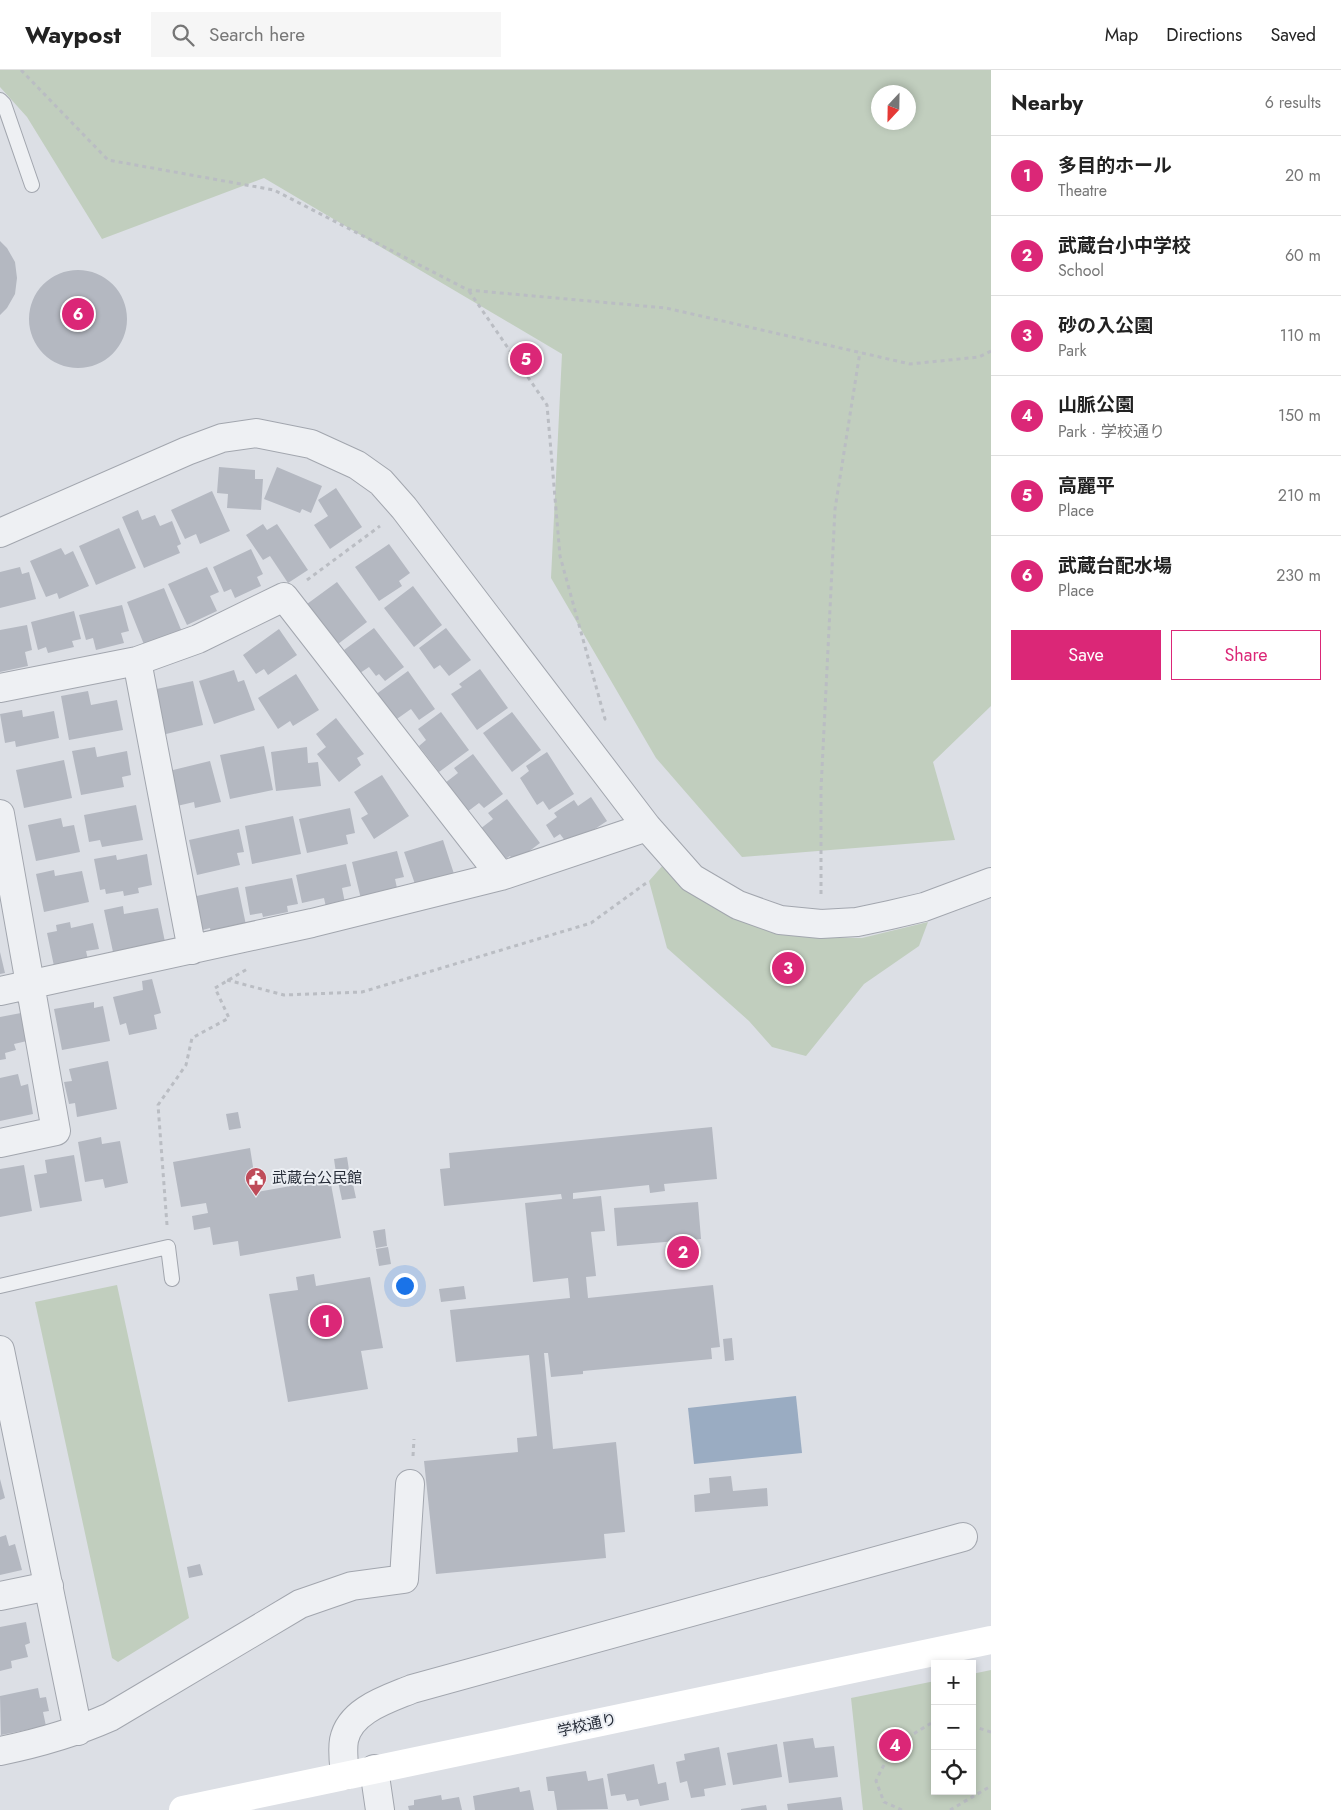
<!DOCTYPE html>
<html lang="en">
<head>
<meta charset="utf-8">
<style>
  :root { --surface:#fff; --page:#f6f6f6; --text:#222; --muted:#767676; --line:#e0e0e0; --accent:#db2777 }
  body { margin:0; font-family:Jost,"Noto Sans JP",sans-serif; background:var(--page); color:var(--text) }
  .controls { position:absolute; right:15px; bottom:15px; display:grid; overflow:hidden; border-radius:0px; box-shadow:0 2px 8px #0003 }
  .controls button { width:45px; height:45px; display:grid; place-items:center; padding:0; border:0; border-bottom:1px solid var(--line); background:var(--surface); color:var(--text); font:25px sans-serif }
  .compass { position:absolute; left:871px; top:15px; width:45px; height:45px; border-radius:50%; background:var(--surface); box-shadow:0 2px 8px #0003; rotate:202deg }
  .you { position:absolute; left:404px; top:1215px; width:18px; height:18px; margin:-12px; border:4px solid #fff; border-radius:50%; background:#1a73e8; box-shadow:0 0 0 8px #1a73e833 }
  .badge { display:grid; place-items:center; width:32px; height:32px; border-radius:50%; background:var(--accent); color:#fff; font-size:16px; font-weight:700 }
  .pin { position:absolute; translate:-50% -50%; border:2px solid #fff; box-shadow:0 1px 5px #0006 }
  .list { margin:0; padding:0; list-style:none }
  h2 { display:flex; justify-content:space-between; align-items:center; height:65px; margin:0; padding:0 20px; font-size:21px }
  h2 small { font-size:16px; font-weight:400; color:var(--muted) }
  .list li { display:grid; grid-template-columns:32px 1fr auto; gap:15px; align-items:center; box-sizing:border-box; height:80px; padding:0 20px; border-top:1px solid var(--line) }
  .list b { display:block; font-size:19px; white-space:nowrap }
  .list p { margin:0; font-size:16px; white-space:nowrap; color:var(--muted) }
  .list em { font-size:16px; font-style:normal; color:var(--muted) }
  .actions { display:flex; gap:10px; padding:15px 20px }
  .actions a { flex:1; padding:11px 0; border:1px solid var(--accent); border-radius:0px; text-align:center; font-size:18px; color:var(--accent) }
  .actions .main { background:var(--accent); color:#fff }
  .icon { flex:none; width:28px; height:28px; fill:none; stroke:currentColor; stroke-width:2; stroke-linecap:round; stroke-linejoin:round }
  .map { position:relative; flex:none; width:991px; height:1740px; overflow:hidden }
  header { display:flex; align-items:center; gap:30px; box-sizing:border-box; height:70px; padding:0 25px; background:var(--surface); border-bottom:1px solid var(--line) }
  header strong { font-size:24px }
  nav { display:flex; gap:28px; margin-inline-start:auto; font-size:18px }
  .search { width:350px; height:45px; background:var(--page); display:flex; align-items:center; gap:12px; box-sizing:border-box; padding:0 18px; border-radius:0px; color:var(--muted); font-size:19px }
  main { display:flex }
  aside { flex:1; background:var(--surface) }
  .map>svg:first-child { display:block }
  .green { fill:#c1cebe; fill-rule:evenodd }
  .water { fill:#9aacc2 }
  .building { fill:#b4b8c1 }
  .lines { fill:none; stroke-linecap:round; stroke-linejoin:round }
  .lane-casing { stroke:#a2a6ae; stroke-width:16 }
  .street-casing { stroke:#a2a6ae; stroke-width:30 }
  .path { stroke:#babdc3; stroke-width:3; stroke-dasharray:4 4; stroke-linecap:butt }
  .lane { stroke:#eef0f3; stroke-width:14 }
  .street { stroke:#eef0f3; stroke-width:28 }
  .secondary { stroke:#fff; stroke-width:28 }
  .labels { text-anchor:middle; stroke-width:4; stroke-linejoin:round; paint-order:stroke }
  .poi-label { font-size:15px; fill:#272d39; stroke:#ebeef3; text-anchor:start }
  .street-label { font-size:15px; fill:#272d39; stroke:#ebeef3 }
</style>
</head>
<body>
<header>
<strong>Waypost</strong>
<div class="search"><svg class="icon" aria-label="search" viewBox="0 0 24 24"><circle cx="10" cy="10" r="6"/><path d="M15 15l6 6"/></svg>Search here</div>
<nav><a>Map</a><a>Directions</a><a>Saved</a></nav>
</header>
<main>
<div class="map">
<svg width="991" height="1740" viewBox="0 0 991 1740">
  <rect width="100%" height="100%" fill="#dcdfe5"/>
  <path class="green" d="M0,0H991V636L933,692L955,770L742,787L656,688L551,508L562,284L264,108L102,169L27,47L0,17ZM908,22V52H878V22Z
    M664,794L695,826L728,842L808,867L862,868L928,852L919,876L864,914L806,986L772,977L749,951L667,878L649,811Z
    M117,1215L189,1548L118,1592L112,1588L35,1232Z
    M991,1600V1740H863L851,1628L935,1611V1721H972V1604Z"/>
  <path class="water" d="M796,1326L802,1383L694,1394L688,1338Z"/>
  <path class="building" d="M0,171L7,178L15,192L17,208L15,224L7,238L0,245Z
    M29 249a49 49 0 1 1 98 0a49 49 0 1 1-98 0Z
    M219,397L255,400V409H263L261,440L227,438L228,424L217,423Z
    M277,397L322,416L311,443L302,439L300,443L264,429Z
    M336,418L362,457L330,479L314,455L328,446L318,430Z
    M212,421L230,461L200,474L196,464L185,469L171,440Z
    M138,440L142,450L155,445L160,456L172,451L181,474L177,476L180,483L144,498L122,447Z
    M263,454L267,460L277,454L308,500L288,513L270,486L263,490L246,465Z
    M119,458L136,498L96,515L79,476Z
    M389,474L410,503L399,511L402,516L379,531L355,497Z
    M61,478L65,485L73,481L89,516L59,529L57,523L46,527L30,491Z
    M251,479L263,504L257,507L261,516L235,528L231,519L224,522L213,497Z
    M20,497L22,504L29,502L36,529L0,538V502Z
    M207,497L219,522L210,526L217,541L187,555L168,514Z
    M337,512L367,552L338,574L307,534Z
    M413,516L442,555L414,577L384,538Z
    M164,518L182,562L145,577L127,532Z
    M122,535L129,561L121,563L124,573L96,580L93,568L86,570L79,545Z
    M74,541L81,569L72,571L74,577L48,583L46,577L38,580L31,552Z
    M27,555L32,580L25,582L28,596L0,602V560Z
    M374,558L404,597L385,611L379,604L376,606L369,597L360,603L344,580Z
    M446,558L471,590L449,606L440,595L434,599L419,578Z
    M279,559L297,585L268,605L264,599L256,604L243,585Z
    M480,599L508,638L477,660L451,624L462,617L459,614Z
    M234,600L238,612L244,610L255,640L214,654L199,611Z
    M408,601L435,639L419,650L411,639L394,651L375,625Z
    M296,604L319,640L293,656L290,651L278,659L258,628Z
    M193,611L203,655L162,665L152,620Z
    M88,621L91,635L117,630L123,660L69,670L61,626Z
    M22,640L23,647L54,641L59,668L16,677L15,671L5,673L0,644Z
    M441,642L469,680L439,702L419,676L426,670L418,659Z
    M512,642L541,680L512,702L483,663Z
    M336,648L364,684L357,688L361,695L339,712L317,684L326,677L316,664Z
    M264,676L273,720L230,729L220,685Z
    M95,677L97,687L127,681L131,705L122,707L124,717L81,725L72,681Z
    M307,677L308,693L318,692L321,716L276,721L271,682Z
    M547,682L574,724L549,740L543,731L537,735L520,708L529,701L526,696Z
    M473,684L503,724L484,738L479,733L467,742L445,713L458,703L454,698Z
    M64,690L72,728L24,738L16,700Z
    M210,691L221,732L195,738L194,732L177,736L169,701Z
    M382,705L409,746L374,769L361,748L368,744L354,722Z
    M591,727L607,751L569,776L560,764L554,768L546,755L557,747L554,743L574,730L578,736Z
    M507,729L540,773L515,792L510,786L504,790L480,759L493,749L488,743Z
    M136,735L143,770L102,777L100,770L89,772L84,745Z
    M350,738L355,763L346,765L348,774L307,783L299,749Z
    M293,746L301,784L252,794L245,756Z
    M61,748L63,757L74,755L80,782L36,791L28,755Z
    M239,759L244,782L237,783L240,795L197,805L189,770Z
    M443,770L455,807L417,820L404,782Z
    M397,781L404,807L395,809L399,827L361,829L352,792Z
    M147,784L152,815L138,818L139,823L124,826L123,821L106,824L105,819L100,820L94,789L116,785L117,790Z
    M346,794L351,816L342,818L345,833L326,837L324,828L302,833L296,805Z
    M54,800L55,806L82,801L89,832L44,842L36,804Z
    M292,808L298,834L287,836L288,842L263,847L262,843L250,845L245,817Z
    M238,817L246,855L211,863L210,858L199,861L192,827Z
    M123,836L124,844L158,838L165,872L113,882L104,840Z
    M70,852L71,858L93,853L99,879L86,881L88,890L54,896L47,863L57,861L56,855Z
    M0,882L5,903L0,904Z
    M152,909L161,943L154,945L157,959L129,965L126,953L120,955L113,927L143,920L142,911Z
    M94,932V938L103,936L110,971L62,980L54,939Z
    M21,943L27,971L14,974L16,980L5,983L6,989L0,990V947Z
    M108,991L117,1039L77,1047L75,1033L69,1034L64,1012L72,1011L69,999Z
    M18,1004L21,1016L28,1014L33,1044L0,1051V1008Z
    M238,1042L241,1058L229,1060L226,1044Z
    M712,1057L717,1109L664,1114L665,1121L650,1123L649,1115L573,1123V1129L601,1126L605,1161L591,1162L596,1206L586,1207L588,1228L713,1215L720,1277L711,1278L712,1289L583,1301V1304L551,1307L548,1283H544L553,1379L616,1372L625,1462L604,1464L606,1488L436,1504L424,1391L518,1382L517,1368L537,1366L529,1285L456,1292L450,1240L570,1228L568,1208L533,1212L525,1133L562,1129L561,1124L444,1136L440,1099L450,1098L449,1083Z
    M101,1067L102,1074L120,1071L128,1113L105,1118L103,1109L85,1112L78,1072Z
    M250,1078L257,1122L330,1109L341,1168L240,1186L238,1171L213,1175L210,1157L194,1160L192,1146L208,1143L206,1133L181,1137L173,1092Z
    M74,1085L82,1131L40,1138L34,1105L47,1103L45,1090Z
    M347,1087L349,1100L336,1103L334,1089Z
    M24,1095L32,1141L0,1147V1099Z
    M351,1105L356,1128L342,1130L337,1107Z
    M698,1132L701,1169L617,1176L614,1138Z
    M385,1159L387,1176L376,1178L373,1161Z
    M388,1177L391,1194L379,1196L376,1179Z
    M314,1204L316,1216L370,1207L383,1278L361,1281L368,1319L288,1332L269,1224L298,1220L296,1207Z
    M464,1216L466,1229L441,1232L439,1219Z
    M732,1268L734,1290L725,1291L723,1269Z
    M731,1406L733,1421L767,1418L768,1436L695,1442L694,1425L710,1423L709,1408Z
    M0,1409L5,1428L0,1430Z
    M6,1465L9,1476L15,1474L22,1500L0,1505V1467Z
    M200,1494L203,1505L189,1508L187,1497Z
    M26,1552L30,1573L25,1575L28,1587L11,1591L12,1598L0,1601V1557Z
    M38,1618L40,1628L46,1627L49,1641L43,1642L46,1656L1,1665L0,1626Z
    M813,1668L815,1678L834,1676L838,1707L789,1713L783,1672Z
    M777,1674L782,1707L733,1715L727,1683Z
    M719,1677L726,1715L704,1719L705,1726L691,1728L687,1711L680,1713L676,1692L685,1690L684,1684Z
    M654,1694L658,1714L666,1712L669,1730L640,1736L638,1729L627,1731L625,1724L611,1726L607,1704Z
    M586,1701L588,1711L603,1708L608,1739L557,1740L554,1721H548L546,1707Z
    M519,1717L520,1722L530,1720L534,1740H475L473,1726Z
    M441,1725L442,1730L459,1727L462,1740H409L408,1736L414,1735V1730Z
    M841,1727L843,1740H788L787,1734Z
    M766,1735L767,1740H741V1739Z"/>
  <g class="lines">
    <g class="lane-casing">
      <path id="lane" d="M0,30L4,34L32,115
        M0,1216L168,1177L172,1209"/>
    </g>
    <g class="street-casing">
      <path id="street" d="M0,463L187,381L222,368L256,363L311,374L357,395L381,412L404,438L647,757L692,808L738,835L780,850L821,854L857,852L890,845L924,837L991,812
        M137,591L192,880
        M0,618L137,591L198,569L284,527L501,806
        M0,744L56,1061L0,1073
        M0,921L312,853L501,806L647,757
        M0,1280L78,1661
        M0,1526L49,1516
        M0,1681C39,1673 74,1663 110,1647L300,1534L352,1516L404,1509L410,1414
        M374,1699L380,1740
        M345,1705C344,1694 342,1681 344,1670C350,1640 388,1629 412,1619L963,1467"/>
    </g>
    <path class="path" d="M21,0L108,90L274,120L468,220L666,238L910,294L979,287L991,281
      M469,221L547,335L560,486L605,649L602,651
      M307,510L380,456
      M821,824V719L835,439L860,282
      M227,910L284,925L362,922L591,853L649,811
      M167,1155L158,1035L186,995L192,968L229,948L215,918L249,898
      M413,1386L414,1369
      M972,1656L991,1662
      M902,1740L884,1732L876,1711C891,1677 904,1669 935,1651
      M950,1740L991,1716"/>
    <use href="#lane" class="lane"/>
    <use href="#street" class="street"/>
    <path class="secondary" d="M183,1740L991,1570"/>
  </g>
  <defs>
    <g id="civic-pin" transform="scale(1.125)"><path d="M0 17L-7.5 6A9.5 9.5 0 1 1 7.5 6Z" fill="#bf4b59" stroke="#ebeef3"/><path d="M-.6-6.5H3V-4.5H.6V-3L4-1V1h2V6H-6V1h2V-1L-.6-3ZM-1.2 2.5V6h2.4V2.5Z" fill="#fff"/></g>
  </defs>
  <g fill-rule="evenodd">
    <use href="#civic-pin" x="256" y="1108"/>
  </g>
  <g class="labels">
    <g class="poi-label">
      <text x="272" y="1113">武蔵台公民館</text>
    </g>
    <g class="street-label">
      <text transform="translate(587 1655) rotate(-12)" y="5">学校通り</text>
    </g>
  </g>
</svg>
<div class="controls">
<button>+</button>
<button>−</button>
<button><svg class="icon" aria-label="locate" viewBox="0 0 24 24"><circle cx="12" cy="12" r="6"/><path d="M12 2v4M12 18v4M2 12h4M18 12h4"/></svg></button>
</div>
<svg class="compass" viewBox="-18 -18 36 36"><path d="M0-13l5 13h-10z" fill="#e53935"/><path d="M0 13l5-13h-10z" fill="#767676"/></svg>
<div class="you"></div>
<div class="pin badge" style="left:326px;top:1251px">1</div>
<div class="pin badge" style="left:683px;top:1182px">2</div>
<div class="pin badge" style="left:788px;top:898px">3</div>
<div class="pin badge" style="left:895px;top:1675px">4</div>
<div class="pin badge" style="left:526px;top:289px">5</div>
<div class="pin badge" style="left:78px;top:244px">6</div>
</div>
<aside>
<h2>Nearby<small>6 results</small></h2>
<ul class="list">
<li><span class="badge">1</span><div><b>多目的ホール</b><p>Theatre</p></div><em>20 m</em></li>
<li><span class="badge">2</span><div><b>武蔵台小中学校</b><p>School</p></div><em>60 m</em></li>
<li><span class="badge">3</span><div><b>砂の入公園</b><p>Park</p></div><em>110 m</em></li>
<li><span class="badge">4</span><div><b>山脈公園</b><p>Park · 学校通り</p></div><em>150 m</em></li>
<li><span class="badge">5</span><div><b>高麗平</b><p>Place</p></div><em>210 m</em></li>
<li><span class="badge">6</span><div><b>武蔵台配水場</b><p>Place</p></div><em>230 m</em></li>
</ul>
<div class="actions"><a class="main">Save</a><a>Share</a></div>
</aside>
</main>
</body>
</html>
